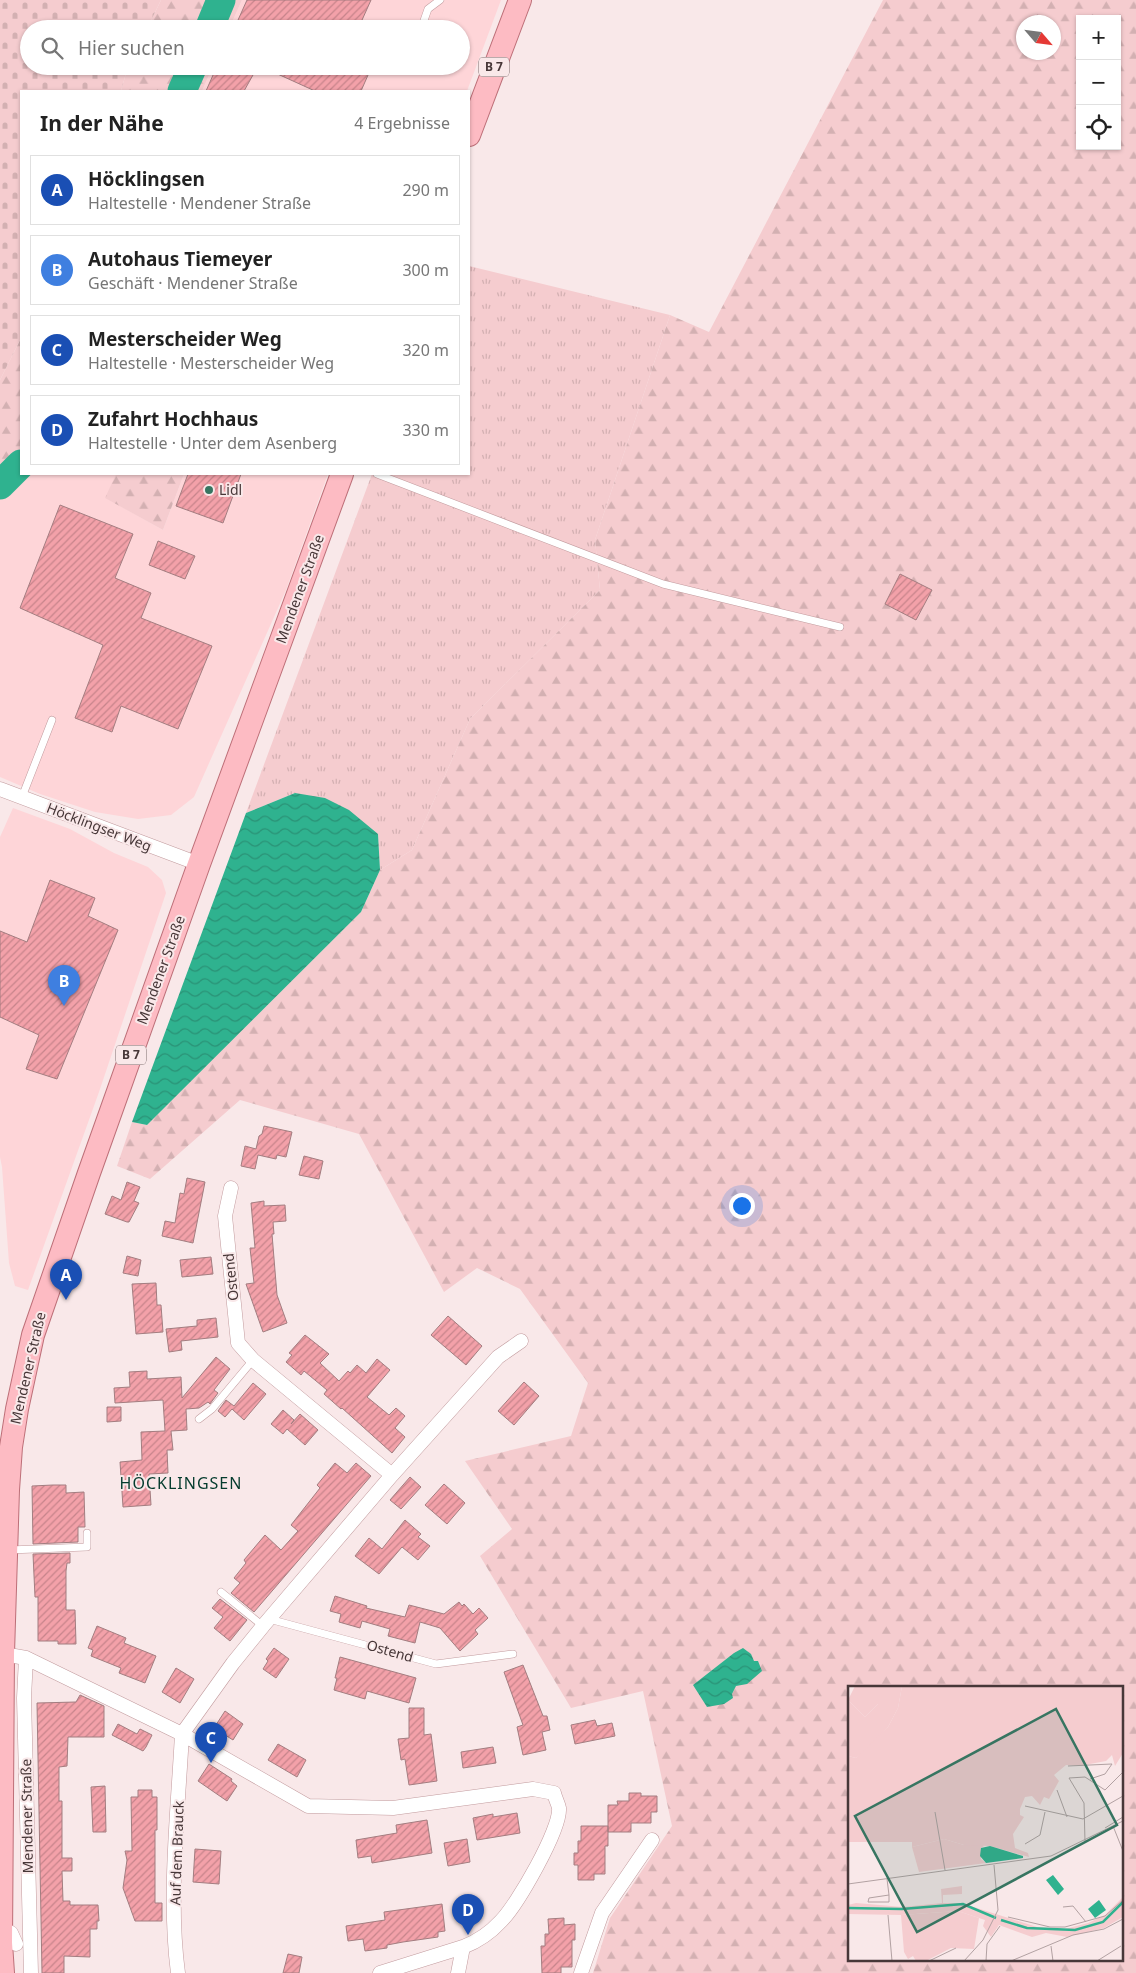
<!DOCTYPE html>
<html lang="de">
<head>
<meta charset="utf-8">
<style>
  :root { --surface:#fff; --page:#f6f6f6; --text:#222; --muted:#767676; --line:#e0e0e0; --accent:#d93025 }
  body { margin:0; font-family:"Noto Sans",sans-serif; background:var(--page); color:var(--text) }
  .controls { position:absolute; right:15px; top:15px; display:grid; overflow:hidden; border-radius:0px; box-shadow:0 1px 4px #0004 }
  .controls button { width:45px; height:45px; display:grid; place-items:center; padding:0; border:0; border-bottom:1px solid var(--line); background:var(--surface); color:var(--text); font:25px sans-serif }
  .compass { position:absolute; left:1016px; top:15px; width:45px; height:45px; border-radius:50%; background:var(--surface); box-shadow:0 1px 4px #0004; rotate:118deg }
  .you { position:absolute; left:741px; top:1205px; width:18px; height:18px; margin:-12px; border:4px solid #fff; border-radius:50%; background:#1a73e8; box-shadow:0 0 0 8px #1a73e833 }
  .badge { display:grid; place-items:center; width:32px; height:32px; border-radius:50%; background:var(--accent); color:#fff; font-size:16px; font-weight:700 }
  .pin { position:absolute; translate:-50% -41px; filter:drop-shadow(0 1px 2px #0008) }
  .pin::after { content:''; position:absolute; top:26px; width:18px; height:15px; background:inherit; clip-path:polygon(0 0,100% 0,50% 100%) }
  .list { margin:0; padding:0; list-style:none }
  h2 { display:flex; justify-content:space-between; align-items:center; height:65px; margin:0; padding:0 20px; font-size:21px }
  h2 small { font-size:16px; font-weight:400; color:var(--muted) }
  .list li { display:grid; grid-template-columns:32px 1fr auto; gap:15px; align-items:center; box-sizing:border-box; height:70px; margin:0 10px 10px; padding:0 10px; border:1px solid var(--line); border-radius:0px }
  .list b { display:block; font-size:19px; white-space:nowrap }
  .list p { margin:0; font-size:16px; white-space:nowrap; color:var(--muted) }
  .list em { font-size:16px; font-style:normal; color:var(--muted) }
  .icon { flex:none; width:28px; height:28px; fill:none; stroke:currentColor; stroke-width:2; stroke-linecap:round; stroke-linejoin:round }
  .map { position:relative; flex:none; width:1136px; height:1973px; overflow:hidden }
  .search { position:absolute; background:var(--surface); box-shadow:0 1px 4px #0004; left:20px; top:20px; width:450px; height:55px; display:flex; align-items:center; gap:12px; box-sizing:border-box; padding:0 18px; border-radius:28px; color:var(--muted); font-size:19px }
  .panel { position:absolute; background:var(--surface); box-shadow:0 1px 4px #0004; left:20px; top:90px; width:450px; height:385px; border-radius:0px }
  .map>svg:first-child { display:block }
  .built { fill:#fed5d8 }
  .grass { fill:url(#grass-tufts) }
  .forest { fill:url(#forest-firs); fill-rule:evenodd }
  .cemetery { fill:url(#cemetery-stones) }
  .water { fill:url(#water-waves) }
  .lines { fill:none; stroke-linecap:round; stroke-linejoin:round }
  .river { stroke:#2fb28f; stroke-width:29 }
  .building { fill:url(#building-hatch); stroke:#a37d80 }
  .lane-casing { stroke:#c29b9e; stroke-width:8 }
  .street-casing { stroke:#c29b9e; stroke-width:15 }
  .primary-casing { stroke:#bd6f78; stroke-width:24 }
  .lane { stroke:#fff; stroke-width:7 }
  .street { stroke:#fff; stroke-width:14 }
  .primary { stroke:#fdbbc3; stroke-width:22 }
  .poi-dot { fill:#377561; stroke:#f9e8e9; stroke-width:2 }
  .labels { text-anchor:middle; stroke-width:4; stroke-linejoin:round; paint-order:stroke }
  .shield { fill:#f9e8e9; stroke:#7c6c6d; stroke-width:1 }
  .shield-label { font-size:12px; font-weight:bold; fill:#473738 }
  .poi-label { font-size:14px; fill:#473738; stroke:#f9e8e9; text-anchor:start }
  .street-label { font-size:14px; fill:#473738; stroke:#f9e8e9 }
  .quarter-label { font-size:16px; letter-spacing:1px; fill:#043b2d; stroke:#f9e8e9 }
  .inset-river { fill:none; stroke:#2fb28f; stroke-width:2.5 }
  .inset-road { fill:none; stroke:#b2a1a2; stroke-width:1 }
  .view { fill:#377561; fill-opacity:0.15; stroke:#377561; stroke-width:2.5 }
  .inset-edge { fill:none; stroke:#473738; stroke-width:2.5 }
</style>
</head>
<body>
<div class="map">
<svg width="1136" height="1973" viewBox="0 0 1136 1973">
  <defs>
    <pattern id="grass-tufts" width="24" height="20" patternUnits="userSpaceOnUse" patternTransform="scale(1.25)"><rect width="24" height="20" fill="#f5cccf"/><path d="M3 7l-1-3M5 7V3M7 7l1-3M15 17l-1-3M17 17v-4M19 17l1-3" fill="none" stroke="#d3b0b2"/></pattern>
    <pattern id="forest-firs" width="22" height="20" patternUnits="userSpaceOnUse" patternTransform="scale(1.25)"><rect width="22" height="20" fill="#f5cccf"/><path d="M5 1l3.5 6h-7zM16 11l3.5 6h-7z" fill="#d3b0b2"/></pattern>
    <pattern id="cemetery-stones" width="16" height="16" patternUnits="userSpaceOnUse" patternTransform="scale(1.25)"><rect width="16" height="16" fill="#f5cccf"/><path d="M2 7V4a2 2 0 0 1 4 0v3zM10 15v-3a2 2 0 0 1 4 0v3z" fill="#d3b0b2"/></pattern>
    <pattern id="water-waves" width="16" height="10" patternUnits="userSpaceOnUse" patternTransform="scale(1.25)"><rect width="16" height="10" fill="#2fb28f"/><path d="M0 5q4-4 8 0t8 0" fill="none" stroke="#2a9276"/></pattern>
    <pattern id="building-hatch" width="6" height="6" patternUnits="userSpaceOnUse" patternTransform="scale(1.25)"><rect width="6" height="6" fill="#f3a1a9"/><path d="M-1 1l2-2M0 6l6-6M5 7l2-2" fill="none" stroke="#c7848b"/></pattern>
  </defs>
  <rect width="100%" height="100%" fill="#f9e8e9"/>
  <path class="built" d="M242,0H501L467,91H202L213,66H461V29H229Z
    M21,474H116L106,498L163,530L184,474H328L286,590L194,797L171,815L138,819L95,812L40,794L0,777V494Z
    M13,808L70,829L114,853L148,867L162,880L166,893L99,1092L28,1290L15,1286L9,1263L2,1167L0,1157V837Z"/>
  <path class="grass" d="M469,266L670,315L595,540L600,590L470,719L412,850L380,870L378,834L295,793L246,813L372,474H469Z"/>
  <path class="forest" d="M161,0H242L229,29H147Z
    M883,0H1136V1973H593L610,1918L672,1826L643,1691L571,1708L480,1556L512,1529L465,1461L571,1436L588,1383L520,1289L477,1268L444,1292L359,1134L240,1100L150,1179L117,1166L132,1122L147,1125L361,912L380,870L412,850L470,719L600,590L595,540L670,315L709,332ZM1080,19H1117V146H1080ZM1024,22H1054V52H1024ZM850,1687H1122V1959H850Z
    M128,66H213L202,91H121Z
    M21,338V474L0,494V380Z
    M116,474H184L163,530L105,498Z"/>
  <path class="cemetery" d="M0,0H161L147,29H29V66H128L121,91H21V338L0,380Z"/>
  <path class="water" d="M295,793L325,798L349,810L378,834L380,870L361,912L147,1125L132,1122L246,813Z
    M743,1648L751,1654L754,1661H758L762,1671L747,1684L736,1686L732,1694L733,1698L724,1704L707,1707L693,1685L734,1653Z"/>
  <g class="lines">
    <path class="river" d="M209,29L221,0
      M182,91L193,66
      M0,485L21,464"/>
  </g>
  <path class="building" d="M247,0H371L358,29H234Z
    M217,66H258L244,91H206Z
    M260,66H372L361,91H315Z
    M188,474H241L223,523L176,506Z
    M60,505L133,534L115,578L151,593L141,618L212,646L178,729L121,706L112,732L75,718L103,645L20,608Z
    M158,541L195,556L185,579L149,565Z
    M900,574L932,590L916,620L885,604Z
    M50,880L95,898L88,916L118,930L57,1079L26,1069L39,1035L0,1017V931L27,942Z
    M264,1126L292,1132L286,1157L277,1155L276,1159L258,1155L255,1169L241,1166L245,1146L256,1149L259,1136L262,1134Z
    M304,1156L323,1161L319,1179L299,1175Z
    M187,1178L205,1182L193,1243L162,1236L165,1221L175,1223L180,1193L184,1194Z
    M127,1182L140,1187L134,1201L139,1203L129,1222H127L105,1214L112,1196L121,1200Z
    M264,1201V1206L285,1205L286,1221L273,1222L274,1234H272L277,1295L287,1323L263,1332L246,1284L254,1283L250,1248H255L251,1203Z
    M127,1256L141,1260L138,1276L123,1273Z
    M211,1257L213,1274L182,1277L180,1260Z
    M156,1283L157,1305H161L163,1332L136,1334L132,1284Z
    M448,1316L482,1346L466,1365L431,1335Z
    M216,1318L218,1337L181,1341L182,1350L169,1352L166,1329L197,1326V1320Z
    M305,1335L329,1354L320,1363L339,1381L348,1371L350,1373L357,1365L366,1373L377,1359L390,1370L367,1397L389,1415L396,1408L405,1416L395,1428L405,1437L392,1453L342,1408L341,1409L324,1394L327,1390L304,1371L301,1375L286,1362L292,1355L289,1353Z
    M216,1357L230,1369L214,1390L218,1393L210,1404L208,1402L199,1408L186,1409L187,1430L171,1431L173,1450H167L168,1473L149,1474L151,1505L123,1507L120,1462L142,1460L141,1432L165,1431L163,1400L115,1403L114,1388L130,1387L129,1372L147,1371V1379L181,1377L182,1398Z
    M524,1382L539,1396L514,1425L498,1411Z
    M253,1383L266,1394L244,1420L232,1409L225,1417L218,1411L226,1400L234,1406Z
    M107,1407H121V1421L107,1422Z
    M283,1410L294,1420L291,1424L300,1414L318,1430L305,1445L287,1429L283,1434L271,1424Z
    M335,1463L347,1473L356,1463L371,1476L254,1612L231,1593L240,1583L234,1578L246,1563L244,1560L265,1535L281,1550L298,1531L291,1525L320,1488L317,1485Z
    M410,1477L421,1487L401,1509L390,1500Z
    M444,1484L465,1503L447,1524L425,1505Z
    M53,1485H66V1493L84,1492L85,1527H78V1542L33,1544L32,1486Z
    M405,1520L421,1534L418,1537L430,1546L418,1560L402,1547L379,1574L355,1556L369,1538L382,1549Z
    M70,1553V1563H67L66,1571V1610H75L76,1644H58V1641H38V1597H35L33,1554Z
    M335,1596L367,1606L366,1608L405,1617L409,1605L444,1614L459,1602L462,1606L464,1604L473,1614L479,1608L488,1618L475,1630L478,1634L460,1651L440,1628L420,1622L415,1643L388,1636L390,1629L362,1621L360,1628L339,1622L341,1614L330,1611Z
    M220,1599L247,1620L230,1641L214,1628L223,1617L212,1608Z
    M97,1626L126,1638L124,1643L156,1656L145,1683L119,1673L121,1668L91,1656L93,1650L88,1648Z
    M274,1648L289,1659L276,1678L263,1669L268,1661L266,1659Z
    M340,1657L416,1678L409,1703L367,1691L365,1699L334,1690L337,1678H335Z
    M523,1665L543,1716H547L550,1730L542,1732L546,1750L523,1755L517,1727L523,1725L504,1672Z
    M176,1668L194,1679L180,1703L162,1692Z
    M80,1695L104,1706V1737H68L67,1766L59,1767V1801H62V1858H72V1871H62L63,1901H70V1905H98L99,1921H97V1929H90V1957L64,1956V1973H42L37,1703L76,1702Z
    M409,1708H424V1735L431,1734L437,1781L409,1785L405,1759L401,1760L398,1739L409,1738Z
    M225,1711L243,1724L233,1740L214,1728Z
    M595,1720L597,1726L612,1723L615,1736L575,1744L571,1725Z
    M118,1724L137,1734L140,1729L152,1735L146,1747L143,1751L112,1735Z
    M278,1744L306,1760L297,1777L268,1760Z
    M493,1747L496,1763L463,1768L461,1752Z
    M209,1764L232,1779L231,1781L237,1786L227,1801L198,1781Z
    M105,1786L106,1832H93L91,1787Z
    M138,1790H152V1797H157V1830H155V1903H162V1921H135L123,1888L127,1860L125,1851H132L131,1797H138Z
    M629,1793H641V1796H657V1812H651V1823H631V1832H608V1805H618L617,1801H629Z
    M517,1813L520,1833L477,1840L473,1818L493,1814V1817Z
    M427,1820L432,1853L372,1863L371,1856L358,1858L356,1840L397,1833L396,1825Z
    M581,1826H608V1846H605V1874H594V1880H578V1865H574V1853H578V1841H581Z
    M467,1839L470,1862L448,1866L444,1843Z
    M195,1849L221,1851L219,1884L193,1882Z
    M442,1904L445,1931L438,1932V1937L403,1942L387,1945V1948L365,1951L363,1939L348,1941L346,1926L385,1920L384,1912Z
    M564,1918V1925L575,1924V1940H572V1967H561V1973H542L541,1946H545V1934H549L548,1919Z
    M288,1954L302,1957L299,1973H283Z"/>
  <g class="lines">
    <g class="lane-casing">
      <path id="lane" d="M421,29L428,9L440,0
        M377,474L663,584L840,627
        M22,797L52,720
        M199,1419L212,1409L253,1360
        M9,1550L87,1547V1533
        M221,1592L263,1626
        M269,1619L436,1664L513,1654"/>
    </g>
    <g class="street-casing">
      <path id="street" d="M0,789L199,864
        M231,1188L225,1216L238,1343L253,1360L392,1475
        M3,1654L26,1658L182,1734L308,1806L393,1808L533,1789L554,1793C555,1798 558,1803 559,1808C561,1829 517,1905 501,1921C491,1932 476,1942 463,1947L380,1973
        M26,1658L24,1698L31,1973
        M182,1734L233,1663L263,1626L392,1475L498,1357L521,1341
        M0,1927L11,1933L16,1944
        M178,1973C168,1898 178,1810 182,1734
        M458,1973L463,1947
        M581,1973L602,1913L652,1840"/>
    </g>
    <g class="primary-casing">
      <path id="primary" d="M469,135L520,0
        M3,1973L1,1943L3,1654L8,1490L11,1447L17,1409L33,1335L89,1173L199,864L342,474"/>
    </g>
    <use href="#lane" class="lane"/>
    <use href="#street" class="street"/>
    <use href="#primary" class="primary"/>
  </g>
  <circle class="poi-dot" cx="209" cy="490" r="5"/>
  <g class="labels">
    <g class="shield">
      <rect x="479" y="57.5" width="30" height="19" rx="4"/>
      <rect x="116" y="1045.5" width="30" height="19" rx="4"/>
    </g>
    <g class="shield-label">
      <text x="494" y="71">B 7</text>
      <text x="131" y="1059">B 7</text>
    </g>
    <g class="poi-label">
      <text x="219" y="495">Lidl</text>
    </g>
    <g class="street-label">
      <text transform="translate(300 589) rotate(-70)" y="5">Mendener Straße</text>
      <text transform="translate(99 827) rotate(21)" y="5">Höcklingser Weg</text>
      <text transform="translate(161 970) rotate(-70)" y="5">Mendener Straße</text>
      <text transform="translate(231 1277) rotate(-96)" y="5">Ostend</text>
      <text transform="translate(28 1368) rotate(-77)" y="5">Mendener Straße</text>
      <text transform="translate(390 1651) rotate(16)" y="5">Ostend</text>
      <text transform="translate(27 1816) rotate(-91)" y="5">Mendener Straße</text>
      <text transform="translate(177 1853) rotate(-88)" y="5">Auf dem Brauck</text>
    </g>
    <g class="quarter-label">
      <text x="181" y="1489">HÖCKLINGSEN</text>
    </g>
  </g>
  <g transform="translate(848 1686)">
    <rect width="275" height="275" fill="#f9e8e9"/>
    <path d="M30,0H54L50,22L40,41L21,62L8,72L0,70V14L17,31L30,18ZM96,153L116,159L133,158L136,160L133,162V173L138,177L71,186L64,161Z" fill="#f5cccf"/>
    <path d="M7,0H30V18L17,31L0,14ZM54,0H275V67L267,80L264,69L258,75L231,80L218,79L206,89L211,95L201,113L196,111L192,119L184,110L177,111L172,123V129L176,131L165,148L167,162L180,167L181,171L142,160L116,159L96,153L64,161V156H0V70L8,72L40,41L50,22ZM114,200V208L95,209V217H113L189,241L217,243L240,237L257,229L274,212L275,231L256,242L219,251L198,247L184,251L151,239L143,251L135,240L137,234L110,225L53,229L0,228V219L8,217L55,221L94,217L93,203Z" fill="#f5cccf"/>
    <path d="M110,225L131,232L126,263L103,262L78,275H68L65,270L60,273L56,266L53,229Z" fill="#f5cccf"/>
    <path d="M142,160L175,170V172L138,177L132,170L133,162ZM205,189L216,203L210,209L198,194ZM251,214L258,224L247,232L240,223Z" fill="#2fb28f"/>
    <path class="inset-river" d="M0,222L54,223L115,218L148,232M153,234L179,242L227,244L255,236L275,216"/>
    <path class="inset-road" d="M220,80L264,78L257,88L242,93M209,104L219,131M177,120L235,133M87,126L97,184M235,133L275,110M265,140L275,165M257,142L275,131M237,156L236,117L221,92L237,91L257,104L275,86M177,158L192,149L197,126M39,193L41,209L21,212L20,216H41V209M0,198L203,170L275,135M215,221L225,220L238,236M40,229L44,275M160,231L202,241H217L257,230L275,214M203,260L205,275M81,275L108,262M116,275L135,254L150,224L146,179M138,275L139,258L152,240M163,275L225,249L256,243L275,233M249,275L273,260"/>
    <path class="view" d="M208,23L269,139L69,246L7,130Z"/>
    <rect width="275" height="275" class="inset-edge"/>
  </g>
</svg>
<div class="controls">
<button>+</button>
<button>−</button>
<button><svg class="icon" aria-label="locate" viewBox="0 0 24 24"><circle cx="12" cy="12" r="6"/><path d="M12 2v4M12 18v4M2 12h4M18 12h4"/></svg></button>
</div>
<svg class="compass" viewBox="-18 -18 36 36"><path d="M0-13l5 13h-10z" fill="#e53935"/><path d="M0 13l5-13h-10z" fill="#767676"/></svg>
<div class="you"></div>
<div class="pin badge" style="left:66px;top:1300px;background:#1a4fb4">A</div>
<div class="pin badge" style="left:64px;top:1006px;background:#3f7fe0">B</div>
<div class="pin badge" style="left:211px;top:1763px;background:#1a4fb4">C</div>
<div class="pin badge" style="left:468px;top:1935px;background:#1a4fb4">D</div>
<div class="search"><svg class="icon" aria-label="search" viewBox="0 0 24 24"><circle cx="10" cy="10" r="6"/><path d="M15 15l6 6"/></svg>Hier suchen</div>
<section class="panel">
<h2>In der Nähe<small>4 Ergebnisse</small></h2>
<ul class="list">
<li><span class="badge" style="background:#1a4fb4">A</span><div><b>Höcklingsen</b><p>Haltestelle · Mendener Straße</p></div><em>290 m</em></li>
<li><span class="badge" style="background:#3f7fe0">B</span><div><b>Autohaus Tiemeyer</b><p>Geschäft · Mendener Straße</p></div><em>300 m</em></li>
<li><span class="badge" style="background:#1a4fb4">C</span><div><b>Mesterscheider Weg</b><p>Haltestelle · Mesterscheider Weg</p></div><em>320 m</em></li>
<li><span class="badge" style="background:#1a4fb4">D</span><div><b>Zufahrt Hochhaus</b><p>Haltestelle · Unter dem Asenberg</p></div><em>330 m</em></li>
</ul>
</section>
</div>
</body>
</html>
